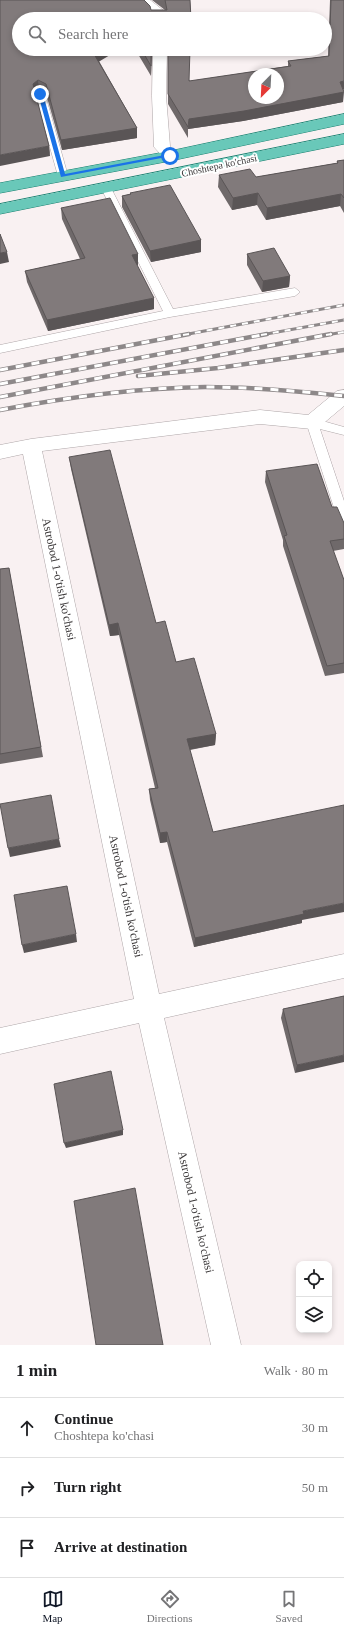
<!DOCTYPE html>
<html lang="en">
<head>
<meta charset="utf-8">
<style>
  :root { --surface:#fff; --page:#f6f6f6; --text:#202124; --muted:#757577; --line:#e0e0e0; --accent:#111827 }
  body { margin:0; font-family:"Times New Roman",serif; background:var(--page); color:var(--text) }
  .controls { position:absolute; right:12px; bottom:12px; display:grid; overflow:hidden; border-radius:8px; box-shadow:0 2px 6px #0003 }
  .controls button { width:36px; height:36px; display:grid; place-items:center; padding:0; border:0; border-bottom:1px solid var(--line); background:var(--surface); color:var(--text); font:20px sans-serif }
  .compass { position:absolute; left:248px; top:68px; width:36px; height:36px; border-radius:50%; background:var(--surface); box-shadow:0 2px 6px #0003; rotate:204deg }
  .stop { position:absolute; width:12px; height:12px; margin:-9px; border:3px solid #1a73e8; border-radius:50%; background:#fff }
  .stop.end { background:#1a73e8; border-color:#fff; box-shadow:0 1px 4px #0008 }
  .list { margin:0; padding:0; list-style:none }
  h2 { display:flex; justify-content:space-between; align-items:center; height:52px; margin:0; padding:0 16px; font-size:17px }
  h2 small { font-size:13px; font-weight:400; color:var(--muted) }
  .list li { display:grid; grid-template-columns:26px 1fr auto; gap:12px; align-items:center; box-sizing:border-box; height:60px; padding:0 16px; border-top:1px solid var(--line) }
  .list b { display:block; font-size:15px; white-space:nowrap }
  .list p { margin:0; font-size:13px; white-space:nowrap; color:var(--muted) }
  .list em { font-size:13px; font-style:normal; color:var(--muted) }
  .icon { flex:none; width:22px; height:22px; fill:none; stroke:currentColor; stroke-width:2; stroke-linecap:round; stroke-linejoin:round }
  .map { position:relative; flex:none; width:344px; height:1345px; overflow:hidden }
  .search { position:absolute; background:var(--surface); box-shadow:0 2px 6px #0003; left:12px; right:12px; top:12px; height:44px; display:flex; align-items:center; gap:10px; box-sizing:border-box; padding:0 14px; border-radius:22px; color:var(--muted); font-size:15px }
  .sheet { height:232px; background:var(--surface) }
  nav { display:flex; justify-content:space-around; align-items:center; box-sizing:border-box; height:56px; border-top:1px solid var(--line); background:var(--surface); font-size:11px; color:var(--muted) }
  nav a { display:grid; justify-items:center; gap:2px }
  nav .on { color:var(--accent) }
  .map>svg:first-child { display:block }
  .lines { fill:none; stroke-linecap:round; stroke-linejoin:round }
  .service-casing { stroke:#aea6a8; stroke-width:1 }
  .minor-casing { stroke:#aea6a8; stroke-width:1 }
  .primary-casing { stroke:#187f6f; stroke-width:1 }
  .service { fill:#fff; fill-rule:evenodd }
  .minor { fill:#fff; fill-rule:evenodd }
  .primary { fill:#69c8b9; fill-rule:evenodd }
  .rail-far1-casing { stroke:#8d8889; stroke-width:3 }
  .rail-casing { stroke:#8d8889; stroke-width:4.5 }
  .rail-far1 { stroke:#fff; stroke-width:2; stroke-dasharray:6; stroke-linecap:butt }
  .rail { stroke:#fff; stroke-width:3; stroke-dasharray:8; stroke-linecap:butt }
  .wall { fill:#6f696a }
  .shaded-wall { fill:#5a5556 }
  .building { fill:#817a7b; stroke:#5a5556; fill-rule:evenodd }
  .route { fill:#1a73e8 }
  .labels { text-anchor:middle; stroke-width:4; stroke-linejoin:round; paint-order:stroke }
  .far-street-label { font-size:10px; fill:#3c393a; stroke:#fff }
  .street-label { font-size:12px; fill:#3c393a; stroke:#fff }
</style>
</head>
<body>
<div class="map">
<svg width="344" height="1345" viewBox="0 0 344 1345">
  <rect width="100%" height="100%" fill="#f9f1f2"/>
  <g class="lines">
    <g class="service-casing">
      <path id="service" d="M40,91L45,94L68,176L67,178H59L58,176L35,94Z
        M106,185L111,188L173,309L295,288L300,292L295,296L170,317L0,353V345L163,311L101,188Z
        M312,418L344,427V435L320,429L344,501V525L339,523L338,520L306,422L308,419Z"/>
    </g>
    <g class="minor-casing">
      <path id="minor" d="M134,0H150L164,11L166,19H152V15Z
        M153,49H167L166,96L170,146L178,156L175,159H165L154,147L152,96Z
        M344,390V406L319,427L312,429L260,424L42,451L159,994L344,954V978L164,1018L241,1345H211L139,1023L0,1054V1028L134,999L23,454L0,459V445L31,439L260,410L308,415L337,391Z"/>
    </g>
    <g class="primary-casing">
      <path id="primary" d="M344,114V124L170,161L0,193V183L170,151Z
        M344,134V144L0,214V204Z"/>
    </g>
    <use href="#service" class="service"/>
    <use href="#minor" class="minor"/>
    <use href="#primary" class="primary"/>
    <g class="rail-far1-casing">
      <path id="rail-far1" d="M183,335L344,305
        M261,335L344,320
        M326,335L344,332"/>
    </g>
    <g class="rail-casing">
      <path id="rail" d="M0,370L189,334
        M138,376L218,368L344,350
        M0,384L267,334
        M0,397L331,334
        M0,410C68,397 136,388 205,387C251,387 298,391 344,396"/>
    </g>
    <use href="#rail-far1" class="rail-far1"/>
    <use href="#rail" class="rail"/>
  </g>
  <path class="wall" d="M0,0L151,10H165L152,0H190L191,15L19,19L99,61L137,128V138L62,150L46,94L39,90L35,93L49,146L50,156Z
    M330,0H344L343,102L243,121L188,129V138L168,104V49L190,81L288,66V61L328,56Z
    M135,49H152L151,76Z
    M344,160V213L340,206L266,220L257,205L232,210L218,187L219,175L256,177L337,163V161Z
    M130,193L201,240V252L151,262L122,207V196L130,194Z
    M61,208L138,254V265H137L154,309L48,331L27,282L25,271L80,259L62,219Z
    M247,254L290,276L289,287L262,292L247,265Z
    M69,457L176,662L216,734L215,745L190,750L213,832L302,920V923L194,947L167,842L160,843L150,800L149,789L155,788L119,635L110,636L71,469Z
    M266,471L332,507L344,523V549L333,551L344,580V673L325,676L283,546V540L265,482Z
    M9,568L43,757L0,764V569Z
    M344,996L295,1073L281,1018L283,1009Z"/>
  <path class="shaded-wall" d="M102,49H120L95,64L94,54Z
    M151,49H152L151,76Z
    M38,80L39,90L34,94L33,84Z
    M344,81V91L340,82Z
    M344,92L343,102L243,121L188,129L189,119Z
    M137,128V138L62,150L61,140Z
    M49,146L50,156L0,166V155Z
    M258,193L257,205L232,210L233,198Z
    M341,194L340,206L266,220L267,208Z
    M201,240V252L151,262L150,251Z
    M7,252L9,262L0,264V253Z
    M138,254V265L132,266V255Z
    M290,276L289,287L262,292L263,281Z
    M154,298V309L48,331L47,320Z
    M118,623L119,635L110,636L109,625Z
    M216,734L215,745L187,750V739Z
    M167,832V842L160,843V833Z
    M59,839L61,847L10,857L8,848Z
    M344,903V912L302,920V923L194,947L195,938L303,911Z
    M76,934L77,942L24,953L22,945Z
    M344,1055V1062L295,1073L297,1065Z
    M123,1130V1135L66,1148L64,1143Z"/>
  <path class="building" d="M0,0H144L150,6L151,10H167L165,0H190L191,19H19V49H102L94,54L137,128L61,140L46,84L38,80L33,84L49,146L0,155Z
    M331,0H344V81L340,82L344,92L244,111L189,119L188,127L168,94V49H190L189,81L291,66L288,61L329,56ZM254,74H278V98H254Z
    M141,49H151V66Z
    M344,160V198L341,194L267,208L258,193L233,198L219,175L250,169L256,177L338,163L337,161Z
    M170,185L201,240L150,251L122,196L131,194L130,193Z
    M110,198L138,254L132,255L154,298L47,320L25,271L85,258L61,208Z
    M0,234L7,252L0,253Z
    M274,248L290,276L263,281L247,254Z
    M110,450L156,623L165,621L176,662L194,658L216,734L187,739L213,832L344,805V903L303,911L304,914L195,938L167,832L160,833L149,789L158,788L118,623L109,625L69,457Z
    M317,464L332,507H337L344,523V539L330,541L344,580V663L327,666L284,536L287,535L266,471Z
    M9,568L41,747L0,754V569Z
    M51,795L59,839L8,848L0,804Z
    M67,886L76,934L22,945L14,895Z
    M344,996V1055L297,1065L283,1009Z
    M111,1071L123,1130L64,1143L54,1084Z
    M135,1188L163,1345H96L74,1201Z"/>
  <path class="route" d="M40,92L43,94L65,174L170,154L172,156L61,177L38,94Z"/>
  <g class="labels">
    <g class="far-street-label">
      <text transform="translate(219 165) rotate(-12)" y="4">Choshtepa ko'chasi</text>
    </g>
    <g class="street-label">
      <text transform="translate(59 579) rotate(78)" y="4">Astrobod 1-o'tish ko'chasi</text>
      <text transform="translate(126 896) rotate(78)" y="4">Astrobod 1-o'tish ko'chasi</text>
      <text transform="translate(196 1212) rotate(77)" y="4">Astrobod 1-o'tish ko'chasi</text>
    </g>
  </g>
</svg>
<div class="controls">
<button><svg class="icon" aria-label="locate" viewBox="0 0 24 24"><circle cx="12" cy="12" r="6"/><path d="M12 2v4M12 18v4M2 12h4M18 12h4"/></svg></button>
<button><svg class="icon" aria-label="layers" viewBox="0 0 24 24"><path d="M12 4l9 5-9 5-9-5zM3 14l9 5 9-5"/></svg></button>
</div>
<svg class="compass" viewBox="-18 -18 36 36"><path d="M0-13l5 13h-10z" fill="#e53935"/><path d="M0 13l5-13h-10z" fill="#757577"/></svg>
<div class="stop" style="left:170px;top:156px"></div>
<div class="stop end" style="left:40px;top:94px"></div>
<div class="search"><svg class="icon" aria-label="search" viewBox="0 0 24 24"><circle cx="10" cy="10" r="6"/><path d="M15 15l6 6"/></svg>Search here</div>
</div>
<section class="sheet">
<h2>1 min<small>Walk · 80 m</small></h2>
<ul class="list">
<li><svg class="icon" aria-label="ahead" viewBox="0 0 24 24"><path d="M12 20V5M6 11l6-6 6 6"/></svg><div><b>Continue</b><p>Choshtepa ko'chasi</p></div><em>30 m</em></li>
<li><svg class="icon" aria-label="right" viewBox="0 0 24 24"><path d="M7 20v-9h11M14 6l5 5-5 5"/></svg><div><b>Turn right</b></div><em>50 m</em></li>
<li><svg class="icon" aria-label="arrive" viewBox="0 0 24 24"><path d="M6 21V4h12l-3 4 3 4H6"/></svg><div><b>Arrive at destination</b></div></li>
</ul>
</section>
<nav>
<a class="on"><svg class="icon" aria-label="map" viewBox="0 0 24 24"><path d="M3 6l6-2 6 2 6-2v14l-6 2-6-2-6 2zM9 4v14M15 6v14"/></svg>Map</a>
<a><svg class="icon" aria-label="directions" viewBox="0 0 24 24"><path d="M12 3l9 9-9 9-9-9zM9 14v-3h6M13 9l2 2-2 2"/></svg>Directions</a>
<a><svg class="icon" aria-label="saved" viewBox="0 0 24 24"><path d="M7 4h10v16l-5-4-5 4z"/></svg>Saved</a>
</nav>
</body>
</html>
